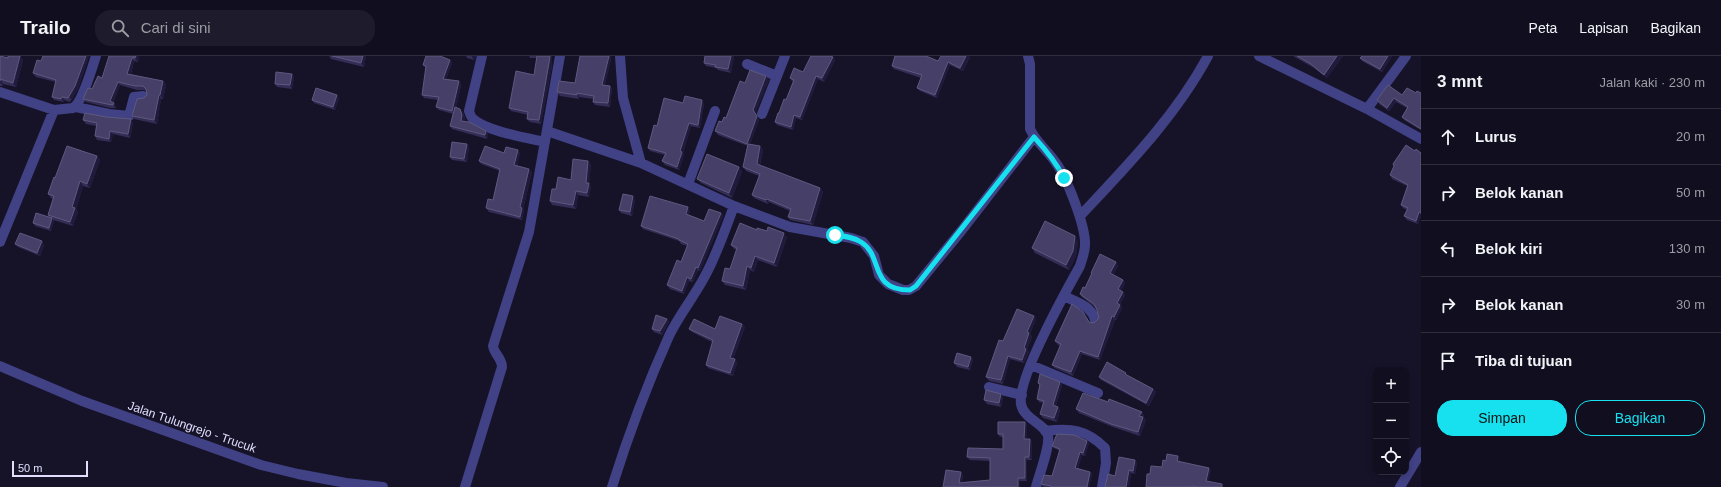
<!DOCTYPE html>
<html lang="id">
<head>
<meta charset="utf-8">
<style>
  :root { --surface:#100e1f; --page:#1e1c2c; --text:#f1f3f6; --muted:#9c9ca4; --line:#302e3d; --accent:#17e1ee }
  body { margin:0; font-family:Helvetica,sans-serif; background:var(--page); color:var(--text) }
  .controls { position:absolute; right:12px; bottom:12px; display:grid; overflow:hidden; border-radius:8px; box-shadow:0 2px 6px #0003 }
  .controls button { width:36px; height:36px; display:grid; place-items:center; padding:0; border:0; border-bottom:1px solid var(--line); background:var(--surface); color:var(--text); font:20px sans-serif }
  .scale { position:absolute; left:12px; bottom:10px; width:76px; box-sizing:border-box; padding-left:4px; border:2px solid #e0ddfd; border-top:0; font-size:11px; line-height:14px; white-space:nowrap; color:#e0ddfd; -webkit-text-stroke:3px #161329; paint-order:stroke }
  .stop { position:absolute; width:12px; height:12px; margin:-9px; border:3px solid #17e1ee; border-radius:50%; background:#fff }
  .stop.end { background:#17e1ee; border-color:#fff; box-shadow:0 1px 4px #0008 }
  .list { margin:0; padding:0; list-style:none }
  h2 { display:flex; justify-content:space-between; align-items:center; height:52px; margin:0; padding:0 16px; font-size:17px }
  h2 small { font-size:13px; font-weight:400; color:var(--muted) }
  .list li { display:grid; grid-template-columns:26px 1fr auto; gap:12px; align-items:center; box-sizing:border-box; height:56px; padding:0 16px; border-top:1px solid var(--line) }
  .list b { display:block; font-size:15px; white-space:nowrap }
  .list em { font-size:13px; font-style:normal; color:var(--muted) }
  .actions { display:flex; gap:8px; padding:12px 16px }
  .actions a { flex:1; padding:9px 0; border:1px solid var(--accent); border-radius:16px; text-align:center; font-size:14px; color:var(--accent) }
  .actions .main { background:var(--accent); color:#111 }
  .icon { flex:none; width:22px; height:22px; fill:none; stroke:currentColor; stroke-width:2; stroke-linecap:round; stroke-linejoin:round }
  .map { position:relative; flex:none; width:1421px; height:431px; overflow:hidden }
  header { display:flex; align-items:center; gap:24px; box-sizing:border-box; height:56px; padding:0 20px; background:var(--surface); border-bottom:1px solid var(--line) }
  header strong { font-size:19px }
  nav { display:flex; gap:22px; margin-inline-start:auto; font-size:14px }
  .search { width:280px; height:36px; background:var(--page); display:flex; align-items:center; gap:10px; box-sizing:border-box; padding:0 14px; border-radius:16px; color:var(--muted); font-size:15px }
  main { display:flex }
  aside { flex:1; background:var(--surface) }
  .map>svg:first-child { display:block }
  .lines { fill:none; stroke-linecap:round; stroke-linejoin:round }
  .street { stroke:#414185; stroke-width:10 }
  .wall { fill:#342d56 }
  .shaded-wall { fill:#201b3c }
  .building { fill:#464068; stroke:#5e597f }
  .route { stroke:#17e1ee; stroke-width:5 }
  .labels { text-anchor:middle; stroke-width:3; stroke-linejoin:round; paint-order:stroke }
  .street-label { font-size:12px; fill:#e0ddfd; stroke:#161329 }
</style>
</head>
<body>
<header>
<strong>Trailo</strong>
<div class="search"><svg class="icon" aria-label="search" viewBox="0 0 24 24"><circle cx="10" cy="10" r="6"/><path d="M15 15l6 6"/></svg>Cari di sini</div>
<nav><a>Peta</a><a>Lapisan</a><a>Bagikan</a></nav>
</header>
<main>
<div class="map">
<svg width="1421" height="431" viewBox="0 0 1421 431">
  <rect width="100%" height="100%" fill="#161329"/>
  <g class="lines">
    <path class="street" d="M482,0L469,55C470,58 471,61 473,63C486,75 527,82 545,86
      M620,0L623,42L641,107
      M1028,0L1030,8V73C1036,86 1048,95 1056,107C1067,122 1086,171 1085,189C1085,196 1082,203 1080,210C1066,235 1017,323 1021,348C1024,364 1045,367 1048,380C1050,391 1039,419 1036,431
      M1259,0L1367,53L1421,83
      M747,8L777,20
      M0,36L54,54L73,52C83,46 92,11 96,0
      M76,51L109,58L129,60L134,41L143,40
      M1367,53L1406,0
      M762,58L785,0
      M547,75L641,107L734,150L790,171L851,182L863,186L874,200L879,219L888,228L903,234H909L916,230L962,174L1034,81
      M688,128L715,55
      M1080,160C1126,111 1176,60 1208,0
      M0,186L54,54
      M1064,240C1076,246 1092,250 1095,264
      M1031,309L1098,337
      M0,310L82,345L261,409L298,418L346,427L383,431
      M989,331L1022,339
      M1045,375C1071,372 1086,373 1105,392L1106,407L1102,431
      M465,431L502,311C502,302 494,298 493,290L529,176L560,0
      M612,431C628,380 647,329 669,280C679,259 694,241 705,220C717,198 725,174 734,150
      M1400,431L1421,396"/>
  </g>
  <path class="wall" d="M0,0L8,2V0H20L23,4L16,31L3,28V30H0Z
    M43,0H89L78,33L70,46L64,44V46L54,44L52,41L56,26L36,21L33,17L41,5Z
    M109,0H139L138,6L134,5L131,18L163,25L166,29L163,43H161L157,68L134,63L132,60L147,39L146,35L145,34H137L120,29L113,47L116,50V52H110L86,46L83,43L102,22Z
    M329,0H366L364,11L331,3Z
    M466,0H476L474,4L467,2Z
    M529,0H552V10L541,68L530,66L527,63L528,59L511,55L509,52L534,19L537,2H530Z
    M580,0H610L611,3L605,29L610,30L612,33L610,51L595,49L593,46V43L579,41V43L560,40L557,36L575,27Z
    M705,0H734L731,17L718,14L716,12L706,10L704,7Z
    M1293,0H1343L1327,22L1314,12Z
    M1392,0L1382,16L1362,5L1360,2Z
    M970,1L963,15L950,9L937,42L920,35L917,32L921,22L894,13L892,10L938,5Z
    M450,4L452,7L446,23L459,25L461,29L456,52L460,53L463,56L465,62L464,65L486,75L488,78L487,83L452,73L450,70L453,58L439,54L436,51L438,44L424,42L422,39L426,12L423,9Z
    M835,4L824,26L818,23L802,64L796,62L793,74L777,69L775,66L786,44L793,26L792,25L790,22L803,16Z
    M292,18L294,21L292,33L277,31L275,28Z
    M766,20L769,24L755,57L759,64L750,88L760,90L763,94L760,109L820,132L823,136L813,169L790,164L788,161L790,155L769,146L768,148L754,142L752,139L759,120L746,115L743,111L748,90L718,79L715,75L722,66L726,62L745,27Z
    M1416,37H1421V74L1404,64L1402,61L1407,52L1396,46L1389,55L1379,48L1377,44Z
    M339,42L335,54L314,47L312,44Z
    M702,44L704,48L700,72L691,70L683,97L684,99L679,114L665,109L662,105L665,99L650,95L648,92L657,70L683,47Z
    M83,64L133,67L130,82L113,78L111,86L97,84L95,80L96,70L86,68Z
    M467,88L469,91L467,106L452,104L450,101Z
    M518,94L520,97L517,110L532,116L523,153L524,155L522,164L489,156L486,152L493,144L500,115L481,108L479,105Z
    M1415,95L1421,97V160L1418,168L1407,164L1404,160L1407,154L1403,152L1401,149L1407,130L1392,123L1390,119L1394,110L1393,108Z
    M97,100L100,104L90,132L83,130L76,153L78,156L73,170L53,164L54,165L51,175L35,170L33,167L49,161L48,159L53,143L51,142L48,138L55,122Z
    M591,108L589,127L591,131L589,141L578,139L576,153L552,149L550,145L556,133L571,124Z
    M739,111L742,116L732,142L701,127L697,123Z
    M635,144L632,160L621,157L619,154Z
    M690,155L688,159L704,165L721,157L723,160L700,215L698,214L693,226L689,225L684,238L670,233L667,229L681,206L687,190L681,188L679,185L643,173L641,170Z
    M757,174L787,181L777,211L758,204L754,216L750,214L746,234L725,229L722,225L730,213L737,194L734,193L731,189Z
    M42,185L44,189L40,200L18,191L15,188Z
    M1078,185L1076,200L1069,214L1035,197L1032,192Z
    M1116,206L1118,210L1113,219L1123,224L1125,227L1121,235L1123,236L1125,239L1120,249L1122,252L1116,264H1115L1100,304L1082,298L1073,320L1055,312L1052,309L1060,290L1058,289L1055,285L1083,256L1089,266L1094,267L1099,262L1097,254L1095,251L1082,241L1080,238L1085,232L1092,218L1091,217Z
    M667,263L669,266L662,279L654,276L652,273Z
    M1036,263L1030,278L1032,281L1027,293L1029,296L1024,307L1010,303L1003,328L989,325L986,321L1003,285Z
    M742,268L745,271L733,303H735L737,307L733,320L708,312L706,309L712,286L692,276L689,273H715Z
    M971,301L973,304L970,314L957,311L954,307Z
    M1128,320L1153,333L1156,336L1149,350L1101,324L1099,321Z
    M1060,326L1062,329L1056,350L1058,351L1060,354L1057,366L1043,362L1040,358L1043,347L1039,346L1037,343L1040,330L1038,327Z
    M1001,338L1003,341L1001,351L987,348L984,344Z
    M1108,346L1144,359L1143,361L1146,364L1140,380L1113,371L1079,357L1076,353Z
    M1025,366L1027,370V383H1030L1032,386V404H1027V425H1020V431H943L963,419L962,426L990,424V405L970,404L967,401L1003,393V381H1000L998,378Z
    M1089,387L1085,400L1082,399L1078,412L1090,416L1092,418L1089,431H1043L1041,428L1052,420L1060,395L1054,392L1052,390Z
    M1135,404L1137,407L1135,418L1131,417L1129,431H1105L1115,420Z"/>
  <path class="shaded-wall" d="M20,0L23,4L16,31L13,27Z
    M86,0H89L78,33L72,44L69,41Z
    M136,0H139L138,6L135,2Z
    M363,0H366L364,11L361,7Z
    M472,0H476L474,4L472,1Z
    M550,0H552V10L541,68L539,64Z
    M609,0L611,3L604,32L602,29Z
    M731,0H734L731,17L728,13Z
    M966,0H969L970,1L963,15L960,12Z
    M1337,0H1343L1327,22L1324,19Z
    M1388,0H1392L1382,16L1380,13Z
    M833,1L835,4L824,26L822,22Z
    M132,2L134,5L130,21L127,18Z
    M450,4L452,7L445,26L443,23Z
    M948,6L950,9L937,42L935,39Z
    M292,18L294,21L292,33L290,29Z
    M766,20L769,24L755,57L759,64L749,91L747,88L753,54Z
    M816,20L818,23L802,64L800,61Z
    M0,23L3,28V30L0,26Z
    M163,25L166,29L163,43L160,39Z
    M459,25L461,29L455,58L452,55Z
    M118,26L120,29L112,49L110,45Z
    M610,30L612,33L610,51L608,47Z
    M577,37L579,41V43L577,39Z
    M159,39L161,43L157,68L154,64Z
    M337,39L339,42L335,54L333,51Z
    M62,41L64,44V46L61,43Z
    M1394,42L1396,46L1389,55L1387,52Z
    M702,44L704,48L700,72L698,69Z
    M114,47L116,50V52L113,49Z
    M460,53L463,56L465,62L463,68L461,65Z
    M794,59L796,62L793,74L791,71Z
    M131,63L133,67L130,82L128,78Z
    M689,67L691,70L683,97L684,99L679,114L677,111L680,95Z
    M110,75L113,78L111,86L109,83Z
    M486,75L488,78L487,83L485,79Z
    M467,88L469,91L467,106L464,103Z
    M760,90L763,94L759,111L757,108Z
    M518,94L520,97L517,112L514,109Z
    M97,100L100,104L90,132L87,128Z
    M588,105L591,108L589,130V127L591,131L589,141L587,137L586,127Z
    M739,111L742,116L732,142L729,137Z
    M529,113L532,116L523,153L524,155L522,164L520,161V151Z
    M80,125L83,130L76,153L78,156L73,170L70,166L72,151Z
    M820,132L823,136L813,169L810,165Z
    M576,135L578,139L576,153L573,149Z
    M633,140L635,144L632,160L630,156Z
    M767,143L769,146L768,148L766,144Z
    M688,151L690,155L688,161L686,158Z
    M1419,156L1421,159V160L1418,168L1416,165Z
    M721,157L723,160L700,215L698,212Z
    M52,162L54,165L51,175L49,172Z
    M784,177L787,181L777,211L774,207Z
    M1075,180L1078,185L1076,200L1069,214L1066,209Z
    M42,185L44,189L40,200L37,197Z
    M755,200L758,204L754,216L751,212Z
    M1116,206L1118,210L1112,221L1110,217Z
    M747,210L750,214L746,234L743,230Z
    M696,211L698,214L693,226L691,223Z
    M687,221L689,225L684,238L682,235Z
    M1123,224L1125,227L1120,237L1118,233Z
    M1123,236L1125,239L1120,249L1122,252L1116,264L1114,261L1117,247Z
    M1034,260L1036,263L1030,278L1032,281L1027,293L1029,296L1024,307L1022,304L1024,292L1027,276Z
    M1112,260L1115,264L1100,304L1098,301Z
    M667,263L669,266L662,279L660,275Z
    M742,268L745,271L732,305L730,302Z
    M1080,295L1082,298L1073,320L1071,316Z
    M1008,300L1010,303L1003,328L1001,324Z
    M971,301L973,304L970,314L968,311Z
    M735,303L737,307L733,320L730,317Z
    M1060,326L1062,329L1055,353L1053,349Z
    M1153,333L1156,336L1149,350L1146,347Z
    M1001,338L1003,341L1001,351L999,347Z
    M1058,351L1060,354L1057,366L1054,362Z
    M1142,356L1144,359L1142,363L1139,360Z
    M1143,361L1146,364L1140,380L1138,376Z
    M1025,366L1027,370V386L1024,383Z
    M1030,383L1032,386V404L1029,401Z
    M1087,385L1089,387L1085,400L1083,397Z
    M1080,396L1082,399L1077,415L1075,412Z
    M1178,400L1180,403V408L1177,405Z
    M1025,401L1027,404V425L1025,422Z
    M1135,404L1137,407L1135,418L1133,415Z
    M1209,412L1211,415L1208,428L1206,425Z
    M1129,414L1131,417L1129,431H1126Z
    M961,416L963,419L961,430L959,427Z
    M1090,416L1092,418L1089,431H1087Z
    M1018,422L1020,425V431H1018Z"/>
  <path class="building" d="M0,0L8,2V0H20L13,27L0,23V25Z
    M43,0H86L75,30L68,42L62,41L61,43L52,41L56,24L33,17L37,4L41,5Z
    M109,0H136L135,2H132L127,18L163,25L160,39H159L154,64L132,60L137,43L144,42L147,39L146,33L143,30H135L118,26L110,45L114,47L113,49L107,48L83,43L88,32L92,33L98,20L102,22Z
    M332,0H363L361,7Z
    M426,0H440L450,4L443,23L459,25L452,55L436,51L439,41L422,39L426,10L423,9Z
    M537,0H550L549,7L539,64L527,63L528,56L509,52L516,15L534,19Z
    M580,0H609L602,29L610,30L608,47L593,46L594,40L577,37V39L557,36L559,25L575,27Z
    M705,0H731L728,13L715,11L716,9L704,7Z
    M811,0H830L833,1L822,22L816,20L800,61L794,59L791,71L775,66L778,57H779L784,43L786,44L794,24L790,22L794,12L803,16Z
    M895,0H926L938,5L941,0H966L960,12L948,6L935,39L917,32L922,19L892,10Z
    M1297,0H1337L1324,19L1311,8Z
    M1362,0H1388L1380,13L1360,2Z
    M750,14L766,20L753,54L757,60L747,88L715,75L719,65L722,66L724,61L726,62L740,25L745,27Z
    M276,16L292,18L290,29L275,28Z
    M1388,29L1402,39L1407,32L1416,37L1417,35L1421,37V73L1402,61L1408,51L1394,42L1387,52L1377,44Z
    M316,32L337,39L333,51L312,44Z
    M685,40L702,44L698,69L689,67L680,95L682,96L677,111L662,105L666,97L648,92L654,69L657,70L664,42L683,47Z
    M455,51L460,53L462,59L461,65L469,66L486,75L485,79L450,70Z
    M85,57L106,61L131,63L128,78L110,75L109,83L95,80L97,67L83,64Z
    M452,86L467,88L464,103L450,101Z
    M748,88L760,90L757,108L820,132L810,165L788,161L791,153L767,143L766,144L752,139L760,118L743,111Z
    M1406,89L1415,95L1416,93L1421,97V157L1419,156L1416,165L1404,160L1408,152L1401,149L1408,129L1390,119L1394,110L1393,108Z
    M67,90L97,100L87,128L80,125L72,151L75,152L70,166L48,159L54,140L48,138L54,121L55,122Z
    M485,90L504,97L506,91L518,94L514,109L529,113L520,151L522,152L520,161L486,152L488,143L493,144L500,113L479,105Z
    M707,98L739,111L729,137L697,123Z
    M573,103L588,105L586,127H589L587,137L576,135L573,149L550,145L552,133H556L558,121L571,124Z
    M623,138L633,140L630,156L619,154Z
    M650,140L688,151L686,158L704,165L709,153L721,157L698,212L696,211L691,223L687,221L682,235L667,229L677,204L681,206L688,188L679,184V183L641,170Z
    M36,157L52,162L49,172L33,167Z
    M1045,165L1075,180L1073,195L1066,209L1032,192Z
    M740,167L757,174V172L767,175L768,171L784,177L774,207L755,200L751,212L747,210L743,230L722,225L725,212L730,213L737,192L731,189Z
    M20,177L42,185L37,197L15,188Z
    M1100,198L1116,206L1110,217L1123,224L1118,233L1123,236L1117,247L1120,249L1114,261L1112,260L1098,301L1080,295L1071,316L1052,309L1061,288L1055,285L1072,248L1083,256L1089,266L1094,267L1099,262L1097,254L1094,248L1080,238L1083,231L1085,232L1092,217H1091Z
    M1017,253L1034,260L1027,276L1029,277L1024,292L1026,293L1022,304L1008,300L1001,324L986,321L999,284L1003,285Z
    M656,259L667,263L660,275L652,273Z
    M720,260L742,268L730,302L735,303L730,317L706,309L713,284L689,273L694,263L715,273Z
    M957,297L971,301L968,311L954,307Z
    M1107,306L1126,317L1125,318L1153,333L1146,347L1099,321Z
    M1040,318L1060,326L1053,349L1058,351L1054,362L1040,358L1044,345L1037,343L1040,328L1038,327Z
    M986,334L1001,338L999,347L984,344Z
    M1083,337L1108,346L1109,343L1142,356L1139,360L1143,361L1138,376L1111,368L1076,353Z
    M998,366H1025L1024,383H1030L1029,401H1025V422H1018V431H943L946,414L961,416L959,427L990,424V402L967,401L968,392L1003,393V378H998Z
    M1057,378L1074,379L1087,385L1083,397L1080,396L1075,412L1090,416L1087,431H1051V430L1041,428L1044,419L1052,420L1060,393L1052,390Z
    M1167,398L1178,400L1177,405L1209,412L1206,425L1222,428V431H1198L1192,430V431H1146L1147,418H1150L1151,410L1162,411L1163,404L1166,405Z
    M1119,401L1135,404L1133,415L1129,414L1126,431H1105L1108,418L1115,420Z"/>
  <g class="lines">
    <path class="route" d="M835,179C844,180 853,181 861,186C884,200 868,234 910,234L916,230L1034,81C1046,94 1056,106 1064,122"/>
  </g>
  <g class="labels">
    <g class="street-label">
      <text transform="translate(192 371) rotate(19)" y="4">Jalan Tulungrejo - Trucuk</text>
    </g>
  </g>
</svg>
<div class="controls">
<button>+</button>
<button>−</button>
<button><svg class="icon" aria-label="locate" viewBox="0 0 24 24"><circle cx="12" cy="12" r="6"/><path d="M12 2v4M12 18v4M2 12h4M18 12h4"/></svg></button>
</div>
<div class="scale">50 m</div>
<div class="stop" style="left:835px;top:179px"></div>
<div class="stop end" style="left:1064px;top:122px"></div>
</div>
<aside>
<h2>3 mnt<small>Jalan kaki · 230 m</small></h2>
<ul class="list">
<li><svg class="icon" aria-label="ahead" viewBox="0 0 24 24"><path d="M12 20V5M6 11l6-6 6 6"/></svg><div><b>Lurus</b></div><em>20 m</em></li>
<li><svg class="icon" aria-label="right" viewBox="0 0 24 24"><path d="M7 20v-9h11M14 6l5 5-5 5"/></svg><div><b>Belok kanan</b></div><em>50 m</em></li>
<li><svg class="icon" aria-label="left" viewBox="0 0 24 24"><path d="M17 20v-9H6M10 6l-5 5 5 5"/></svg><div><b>Belok kiri</b></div><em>130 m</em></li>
<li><svg class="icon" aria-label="right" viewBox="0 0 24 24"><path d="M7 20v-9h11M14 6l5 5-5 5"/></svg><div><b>Belok kanan</b></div><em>30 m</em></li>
<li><svg class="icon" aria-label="arrive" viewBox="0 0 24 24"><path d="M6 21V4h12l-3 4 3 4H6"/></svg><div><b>Tiba di tujuan</b></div></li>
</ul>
<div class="actions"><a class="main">Simpan</a><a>Bagikan</a></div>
</aside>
</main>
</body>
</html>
